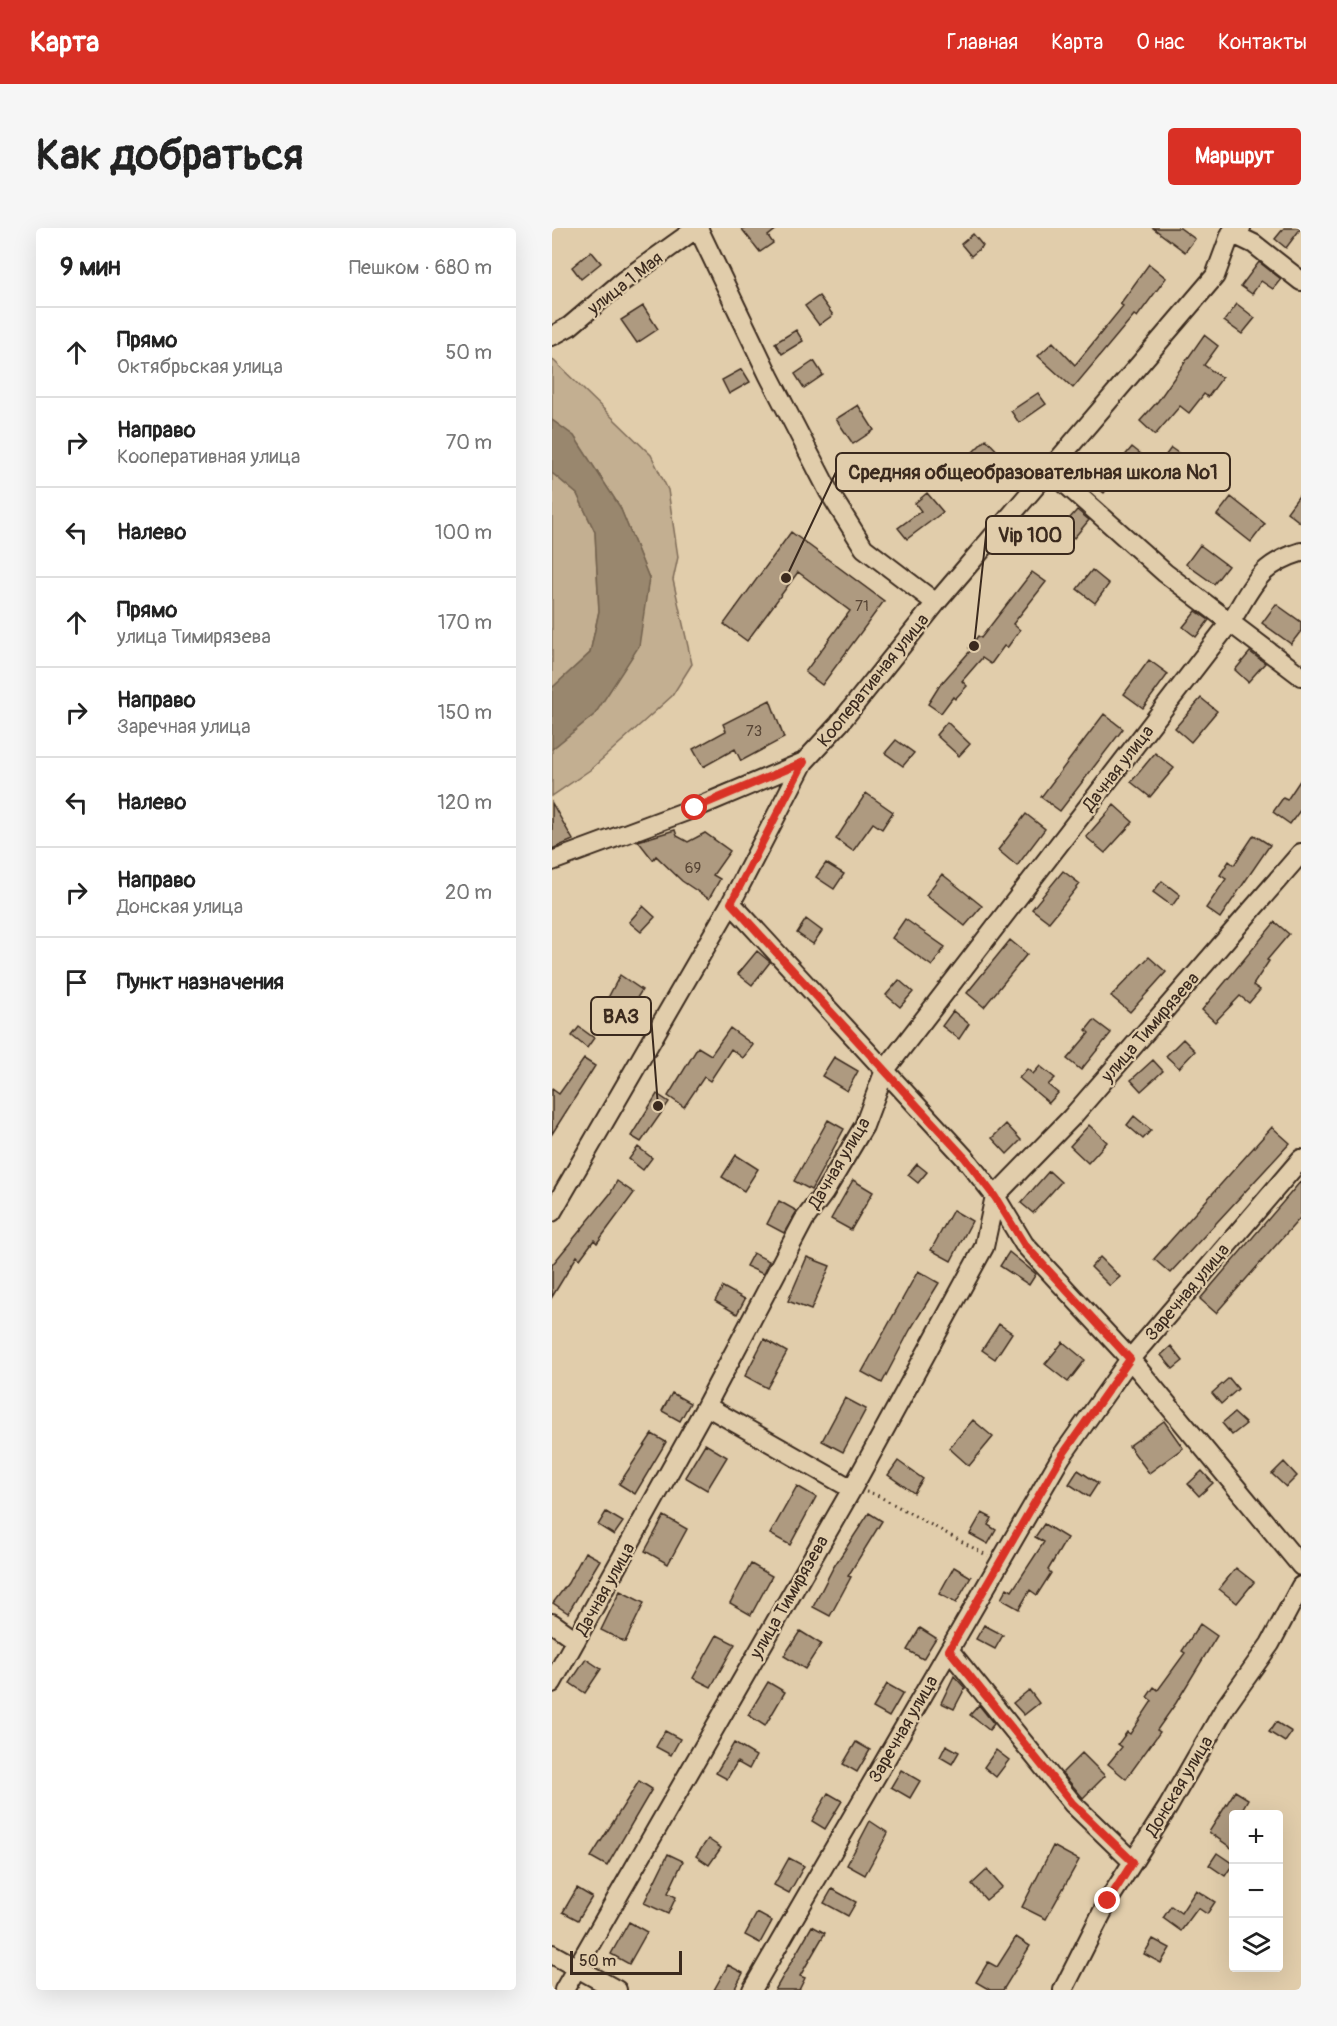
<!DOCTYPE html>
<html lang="ru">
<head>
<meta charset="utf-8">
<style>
  :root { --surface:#fff; --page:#f6f6f6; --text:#222; --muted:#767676; --line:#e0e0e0; --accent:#d93025 }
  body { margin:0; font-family:Pangolin,sans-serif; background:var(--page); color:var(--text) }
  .controls { position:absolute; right:18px; bottom:18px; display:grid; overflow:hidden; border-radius:6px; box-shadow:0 6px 24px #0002 }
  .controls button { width:54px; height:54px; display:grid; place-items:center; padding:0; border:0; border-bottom:2px solid var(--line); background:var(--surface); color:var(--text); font:30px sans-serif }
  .scale { position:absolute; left:18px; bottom:15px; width:112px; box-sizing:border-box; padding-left:6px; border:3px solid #3b2a1e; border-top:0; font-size:16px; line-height:21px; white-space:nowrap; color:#3b2a1e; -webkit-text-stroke:4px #e1cdab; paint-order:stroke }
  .stop { position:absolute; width:18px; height:18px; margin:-14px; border:4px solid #d93025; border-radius:50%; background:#fff }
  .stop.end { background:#d93025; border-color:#fff; box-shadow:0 2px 6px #0008 }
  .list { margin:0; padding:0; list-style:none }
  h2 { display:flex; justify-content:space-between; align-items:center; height:78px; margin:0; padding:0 24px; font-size:26px }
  h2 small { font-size:20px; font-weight:400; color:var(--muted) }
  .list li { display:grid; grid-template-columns:39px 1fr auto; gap:18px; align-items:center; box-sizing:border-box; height:90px; padding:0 24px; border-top:2px solid var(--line) }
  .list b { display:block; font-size:22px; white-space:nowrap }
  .list p { margin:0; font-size:20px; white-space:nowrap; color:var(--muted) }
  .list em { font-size:20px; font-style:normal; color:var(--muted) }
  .icon { flex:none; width:33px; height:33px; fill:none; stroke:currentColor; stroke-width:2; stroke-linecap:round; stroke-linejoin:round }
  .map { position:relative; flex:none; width:749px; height:1762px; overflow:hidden; border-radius:6px }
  header { display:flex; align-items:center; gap:36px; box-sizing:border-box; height:84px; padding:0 30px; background:var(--accent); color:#fff }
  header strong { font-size:28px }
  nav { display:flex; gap:33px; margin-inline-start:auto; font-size:21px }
  .intro { display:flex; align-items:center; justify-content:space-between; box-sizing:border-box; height:144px; padding:0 36px }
  h1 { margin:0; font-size:42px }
  .button { padding:15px 27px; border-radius:6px; background:var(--accent); color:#fff; font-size:21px; font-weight:700 }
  main { display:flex; gap:36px; padding:0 36px }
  aside { flex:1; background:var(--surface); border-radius:6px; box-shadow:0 6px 24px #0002 }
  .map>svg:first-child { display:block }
  .green { fill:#c3af91; stroke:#7f6c58; stroke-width:1.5 }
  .water { fill:#99876e; stroke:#73624e; stroke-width:1.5 }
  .building { fill:#ae9a80; stroke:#3b2a1e; stroke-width:1.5 }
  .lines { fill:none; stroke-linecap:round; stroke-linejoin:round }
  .minor-casing { stroke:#3b2a1e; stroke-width:22 }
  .path { stroke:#3b2a1e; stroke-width:3; stroke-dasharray:1.5 4.5; stroke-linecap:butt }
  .minor { stroke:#e1cdab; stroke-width:18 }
  .route { stroke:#d93025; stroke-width:8 }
  .labels { text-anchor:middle; stroke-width:4.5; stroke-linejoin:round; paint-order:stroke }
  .number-label { font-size:15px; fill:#584636 }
  .street-label { font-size:18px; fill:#3b2a1e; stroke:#e1cdab }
  .leader { fill:none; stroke:#3b2a1e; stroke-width:2 }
  .callout-dot { fill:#3b2a1e; stroke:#e1cdab; stroke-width:2 }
  .callout { fill:#e1cdab; stroke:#3b2a1e; stroke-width:2 }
  .callout-label { font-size:20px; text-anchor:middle; font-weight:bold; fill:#3b2a1e }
</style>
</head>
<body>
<header>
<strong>Карта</strong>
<nav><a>Главная</a><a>Карта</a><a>О нас</a><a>Контакты</a></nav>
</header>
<div class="intro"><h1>Как добраться</h1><a class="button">Маршрут</a></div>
<main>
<aside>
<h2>9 мин<small>Пешком · 680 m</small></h2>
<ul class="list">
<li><svg class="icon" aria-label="ahead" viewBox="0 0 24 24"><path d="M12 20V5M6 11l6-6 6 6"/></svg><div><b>Прямо</b><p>Октябрьская улица</p></div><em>50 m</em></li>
<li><svg class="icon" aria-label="right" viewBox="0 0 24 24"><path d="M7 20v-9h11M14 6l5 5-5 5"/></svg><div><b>Направо</b><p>Кооперативная улица</p></div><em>70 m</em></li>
<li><svg class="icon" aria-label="left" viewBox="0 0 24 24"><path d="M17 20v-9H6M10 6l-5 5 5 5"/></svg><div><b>Налево</b></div><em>100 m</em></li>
<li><svg class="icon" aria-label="ahead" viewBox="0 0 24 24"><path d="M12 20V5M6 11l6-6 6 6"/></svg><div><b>Прямо</b><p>улица Тимирязева</p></div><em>170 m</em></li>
<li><svg class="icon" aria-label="right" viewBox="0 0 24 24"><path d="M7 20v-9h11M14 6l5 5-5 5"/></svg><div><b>Направо</b><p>Заречная улица</p></div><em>150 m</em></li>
<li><svg class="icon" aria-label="left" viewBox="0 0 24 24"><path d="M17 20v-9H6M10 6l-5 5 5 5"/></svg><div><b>Налево</b></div><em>120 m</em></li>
<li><svg class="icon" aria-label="right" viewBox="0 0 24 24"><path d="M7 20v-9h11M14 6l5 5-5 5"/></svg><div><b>Направо</b><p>Донская улица</p></div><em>20 m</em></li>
<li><svg class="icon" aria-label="arrive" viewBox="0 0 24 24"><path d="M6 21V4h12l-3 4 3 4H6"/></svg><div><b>Пункт назначения</b></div></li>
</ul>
</aside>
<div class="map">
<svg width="749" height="1762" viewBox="0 0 749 1762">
  <rect width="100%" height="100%" fill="#e1cdab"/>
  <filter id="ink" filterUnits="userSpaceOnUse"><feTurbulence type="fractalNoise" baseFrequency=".0167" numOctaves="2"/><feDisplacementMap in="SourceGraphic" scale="12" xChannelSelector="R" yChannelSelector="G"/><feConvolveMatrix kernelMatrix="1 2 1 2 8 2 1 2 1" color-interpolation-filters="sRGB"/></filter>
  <g filter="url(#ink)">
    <path class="green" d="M0,131L99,227L116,262L126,329L121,352L140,436L120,468L38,542L0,568V521L43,486L97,350L68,279L22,208L0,192Z
      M0,245L25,266L43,304L47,383L38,425L0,460Z"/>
    <path class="water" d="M0,192L22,208L68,279L97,350L87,418L43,486L0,521V460L38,425L47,383L43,304L25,266L0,245Z"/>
    <path class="building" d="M189,0H226L216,8L221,15L208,24Z
      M601,0H628L643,11L633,24Z
      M732,0H749L734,20L723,11Z
      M421,6L431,18L419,28L409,16Z
      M39,23L49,35L29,51L20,39Z
      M707,34L729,51L721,61L709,53L700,66L689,58Z
      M597,36L614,50L585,89L582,87L521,160L486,128L501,114L523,137L571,78L568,76Z
      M267,68L281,87L267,97L253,78Z
      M685,76L703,90L690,106L672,93Z
      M91,78L106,101L85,115L69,92Z
      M244,102L251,113L230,126L223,115Z
      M652,107L666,118L652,137L670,150L656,169L652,166L637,185L628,178L603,207L588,193L606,173Z
      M262,133L271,147L252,160L243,146Z
      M190,141L198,154L177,166L170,152Z
      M486,165L494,176L467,195L459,183Z
      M306,177L322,202L301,216L284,191Z
      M434,211L450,228L435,242L419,226Z
      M580,219L604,238L594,250L571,230Z
      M619,220L636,232L623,248L607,236Z
      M555,232L569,243L552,265L538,254Z
      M375,265L391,284L355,311L346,300L369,283L363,275Z
      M749,265V295L735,284Z
      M679,269L713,296L699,314L665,287Z
      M525,282L537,292L522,310L510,299Z
      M239,304L332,373L270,457L253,444L298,383L246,344L195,413L172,396Z
      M648,317L676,338L662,356L634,336Z
      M540,342L557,356L543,375L525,361Z
      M480,344L494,354L461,396L468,402L455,420L452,418L439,436L430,430L410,453L415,458L403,471L401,469L389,485L376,476L388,457L419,422L417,420L426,408L429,410Z
      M724,376L749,394V403L739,416L710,395Z
      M644,383L657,392L644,409L631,399Z
      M698,424L713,435L696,454L683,442Z
      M597,432L616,446L591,480L572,466Z
      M649,470L665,483L639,514L623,500Z
      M218,472L232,510L189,533L183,521L151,539L141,521L174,503L171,496Z
      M552,486L571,501L508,583L489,569Z
      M395,494L418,516L407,528L384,507Z
      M344,512L362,525L351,538L333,525Z
      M603,525L622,540L598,569L579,554Z
      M749,551V581L738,596L721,584L731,570L735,572Z
      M314,565L341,584L330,601L321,595L301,623L284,611Z
      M0,575L21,612L0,621Z
      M562,577L581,594L553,625L534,609Z
      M474,586L493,601L465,638L446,622Z
      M123,602L125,608L136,614L153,605L178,623L161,647L168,651L157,671L130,653L104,628L101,632L86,613Z
      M702,607L718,617L668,690L654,680L674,651L668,647L677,633L682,637Z
      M274,635L292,646L282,661L264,649Z
      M511,643L528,656L497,694L480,681Z
      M390,646L430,678L413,698L374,667Z
      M610,653L628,667L620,678L601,664Z
      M91,678L103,689L89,704L77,694Z
      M254,691L270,703L261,716L245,705Z
      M353,691L393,719L380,738L340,710Z
      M723,694L737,706L715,732L717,733L701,757L708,762L697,775L688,768L663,794L650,782Z
      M458,712L475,726L432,779L415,765Z
      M205,723L218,734L200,757L186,746Z
      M597,729L614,744L578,784L559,768Z
      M68,747L90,762L76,784L80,787L72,801L47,787Z
      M347,752L361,764L348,779L334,767Z
      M401,783L417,796L407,811L390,798Z
      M542,792L559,805L529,842L515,831L537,805L534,802Z
      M27,799L42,810L35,820L20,808Z
      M178,800L201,817L191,830L179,821L158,853L152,849L132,879L116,868L146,819L159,827Z
      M631,811L643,823L627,840L614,828Z
      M282,829L306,843L295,863L270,848Z
      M32,831L43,838L0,906V861L7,866Z
      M601,832L611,843L589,863L579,852Z
      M488,838L503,850L496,857L506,865L497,875L467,850L475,841L481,846Z
      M105,866L117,874L89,914L79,908Z
      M582,888L599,902L591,911L575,897Z
      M276,892L292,901L259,962L242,953Z
      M454,896L469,912L455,926L440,910Z
      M537,897L555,914L536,935L518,918Z
      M720,899L738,915L618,1045L602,1031Z
      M86,919L100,930L91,942L77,931Z
      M184,927L206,941L192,963L170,949Z
      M365,936L375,944L366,955L356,947Z
      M497,943L509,954L481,985L469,975Z
      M301,952L321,964L299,1002L279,991Z
      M65,953L82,965L45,1015L42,1012L28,1031L25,1028L0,1069V1037L58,966Z
      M749,953V989L664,1085L648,1071Z
      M227,973L245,983L232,1005L215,996Z
      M401,982L420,993L399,1033L379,1022Z
      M457,1024L484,1046L477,1057L448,1038Z
      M201,1025L217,1033L211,1046L194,1038Z
      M255,1029L278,1038L259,1082L236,1073Z
      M548,1029L568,1049L558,1058L539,1039Z
      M366,1043L387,1055L358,1102L330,1155L310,1144Z
      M171,1059L193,1071L185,1086L163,1073Z
      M447,1096L460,1105L443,1131L430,1122Z
      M212,1111L235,1124L215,1160L193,1148Z
      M511,1114L533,1132L516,1154L493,1136Z
      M619,1118L631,1133L621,1141L609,1127Z
      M677,1150L686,1161L669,1176L660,1165Z
      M120,1165L138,1175L128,1193L110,1183Z
      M293,1170L314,1181L291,1224L270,1213Z
      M682,1185L694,1196L680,1207L670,1195Z
      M421,1192L441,1209L417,1238L397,1220Z
      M612,1193L631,1220L597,1245L577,1218Z
      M100,1206L114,1214L83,1266L67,1256Z
      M153,1216L175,1229L155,1262L133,1249Z
      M346,1233L371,1251L362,1265L336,1247Z
      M732,1234L745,1248L734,1259L720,1246Z
      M526,1242L546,1255L537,1269L517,1256Z
      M650,1243L661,1255L647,1268L636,1256Z
      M245,1258L264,1269L238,1317L218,1306Z
      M54,1284L71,1294L62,1307L46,1297Z
      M317,1285L330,1293L296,1348L299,1349L278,1388L261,1379L281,1340Z
      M430,1285L440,1290L436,1297L444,1302L436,1316L418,1306Z
      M112,1288L135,1301L116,1336L93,1323Z
      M492,1296L515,1310L496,1342L499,1345L485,1367L478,1362L467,1381L449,1371L455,1360L460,1363L492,1314L483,1309Z
      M33,1324L48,1332L16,1385L1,1375L16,1355Z
      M199,1336L220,1348L199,1387L178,1375Z
      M402,1339L419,1349L404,1375L387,1366Z
      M684,1340L702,1354L685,1375L667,1361Z
      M68,1363L92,1375L73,1414L49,1402Z
      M648,1396L665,1408L624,1475L605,1502L608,1504L574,1551L556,1536L570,1519L566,1516L575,1504L578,1506L600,1473L595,1469L602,1459L606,1462L633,1425L630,1423Z
      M432,1397L451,1407L443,1421L424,1411Z
      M368,1400L384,1410L371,1431L355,1422Z
      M248,1403L269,1416L253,1441L232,1428Z
      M165,1407L183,1416L159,1459L141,1450Z
      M34,1431L49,1441L33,1465L18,1455Z
      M402,1448L413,1460L402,1481L389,1475Z
      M216,1454L233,1464L213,1498L196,1487Z
      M335,1456L351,1465L337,1489L321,1480Z
      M477,1462L487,1475L472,1487L461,1475Z
      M427,1477L442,1496L437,1502L418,1487Z
      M724,1494L740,1504L733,1514L717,1504Z
      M113,1503L128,1511L119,1527L104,1519Z
      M304,1514L318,1522L305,1544L291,1536Z
      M182,1515L204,1528L197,1541L185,1534L175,1551L164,1545Z
      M394,1517L407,1524L400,1536L388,1529Z
      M444,1522L457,1532L444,1549L432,1539Z
      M530,1525L553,1548L531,1570L510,1545Z
      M349,1542L368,1553L358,1570L339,1559Z
      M87,1553L100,1561L55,1638L39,1629Z
      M683,1563L696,1571L687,1587H681V1621L657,1604Z
      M276,1565L290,1573L273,1601L260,1593Z
      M318,1593L336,1605L313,1647L295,1637Z
      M156,1611L169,1620L157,1637L144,1628Z
      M501,1618L527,1632L494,1691L470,1679Z
      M665,1625L681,1636L673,1648L657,1637Z
      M116,1626L131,1633L116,1665L124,1669L116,1686L92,1675Z
      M237,1630L252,1638L237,1665L222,1657Z
      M435,1642L450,1659L434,1672L420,1656Z
      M25,1660L40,1669L26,1692L11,1684Z
      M280,1661L304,1674L296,1688L272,1675Z
      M644,1662L663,1674L655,1686L646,1680L629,1703L611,1690L619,1678L629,1685Z
      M205,1685L220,1693L208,1715L193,1707Z
      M77,1694L95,1704L77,1736L59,1726Z
      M260,1698L273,1705L248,1748L253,1750L247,1762H223Z
      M464,1709L478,1718L451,1762H438L424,1754L436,1734L445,1739Z
      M601,1711L618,1720L609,1735L592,1726Z
      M176,1737L191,1745L182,1762H162Z"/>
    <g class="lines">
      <g class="minor-casing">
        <path id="minor" d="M146,0L217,148L277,264L312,320L384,375
          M679,5L702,16L749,53
          M0,108L18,98L71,53L145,0
          M499,243L613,345L749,448
          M0,633L143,580L252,534
          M179,675L413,930L443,968L472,1016L578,1131L749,1338
          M0,984L179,675L252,534L287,496L384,375L663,48L679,5L689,0
          M154,1178L300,1261
          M0,1395L24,1412
          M397,1422L521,1576L581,1634
          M0,1455L154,1178L252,992L272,965L312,898L333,842L679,393C701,358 706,337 749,324
          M0,1726L65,1762
          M12,1762L300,1261L432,1019L443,968L520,889L749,625
          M200,1762L509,1229L578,1131L749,931
          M511,1762L556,1673L616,1579L674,1478L718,1416L749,1358"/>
      </g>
      <path class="path" d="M314,1264L323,1266L436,1328"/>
      <use href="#minor" class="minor"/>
    </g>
  </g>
  <g class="lines" filter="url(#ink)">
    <path class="route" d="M143,580L252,534L179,675L413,930L443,969L472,1016L578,1131L509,1229L397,1422L521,1576L581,1634L556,1673"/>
  </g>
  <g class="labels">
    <g class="number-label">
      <text x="310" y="383">71</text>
      <text x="202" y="508">73</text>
      <text x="141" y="645">69</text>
    </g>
    <g class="street-label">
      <text transform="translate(73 55) rotate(-38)" y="6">улица 1 Мая</text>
      <text transform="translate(321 452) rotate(-51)" y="6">Кооперативная улица</text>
      <text transform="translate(566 540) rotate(-52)" y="6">Дачная улица</text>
      <text transform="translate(598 799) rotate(-49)" y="6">улица Тимирязева</text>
      <text transform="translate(287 935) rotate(-59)" y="6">Дачная улица</text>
      <text transform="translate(635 1064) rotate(-50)" y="6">Заречная улица</text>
      <text transform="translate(53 1361) rotate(-61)" y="6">Дачная улица</text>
      <text transform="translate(237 1369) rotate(-60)" y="6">улица Тимирязева</text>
      <text transform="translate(351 1501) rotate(-60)" y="6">Заречная улица</text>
      <text transform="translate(627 1558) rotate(-59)" y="6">Донская улица</text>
    </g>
  </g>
  <path class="leader" d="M234 350L284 244M422 418L434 307M106 878L99 788"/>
  <g class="callout-dot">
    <circle cx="234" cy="350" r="6"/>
    <circle cx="422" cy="418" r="6"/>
    <circle cx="106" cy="878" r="6"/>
  </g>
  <g class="callout">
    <rect x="284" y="225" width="394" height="38" rx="6"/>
    <rect x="434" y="288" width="88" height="38" rx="6"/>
    <rect x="39" y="769" width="60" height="38" rx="6"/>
  </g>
  <g class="callout-label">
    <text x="481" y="251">Средняя общеобразовательная школа №1</text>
    <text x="478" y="314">Vip 100</text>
    <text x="69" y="795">ВАЗ</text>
  </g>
</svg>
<div class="controls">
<button>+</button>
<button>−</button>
<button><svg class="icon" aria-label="layers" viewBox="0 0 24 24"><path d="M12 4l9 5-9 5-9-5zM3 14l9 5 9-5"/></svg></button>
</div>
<div class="scale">50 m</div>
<div class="stop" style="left:143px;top:580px"></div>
<div class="stop end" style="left:556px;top:1673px"></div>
</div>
</main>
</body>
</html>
